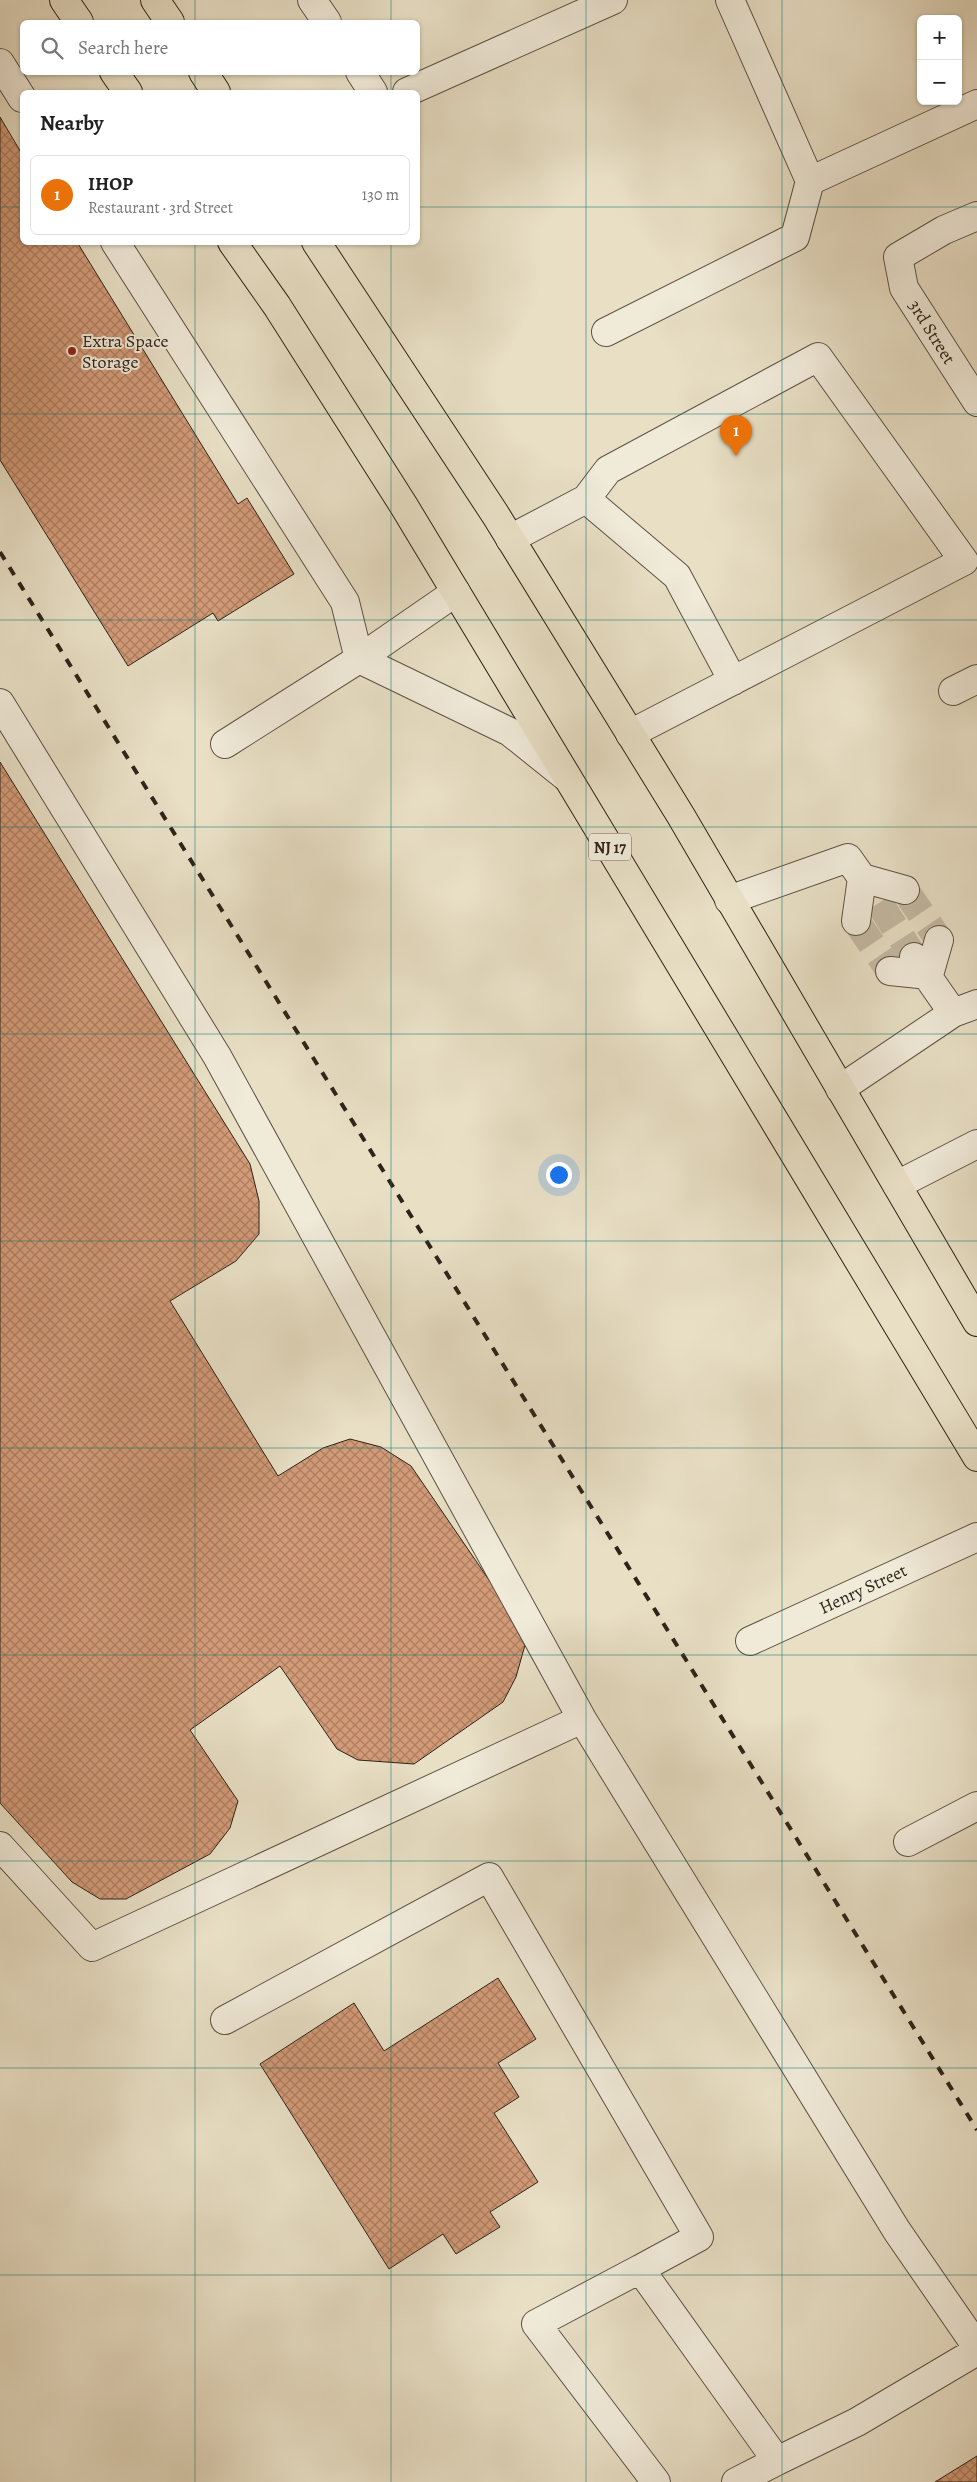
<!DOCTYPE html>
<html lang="en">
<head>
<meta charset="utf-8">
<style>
  :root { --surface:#fff; --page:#f2f2f2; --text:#222; --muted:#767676; --line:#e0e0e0; --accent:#ea580c }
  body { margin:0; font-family:Alegreya,serif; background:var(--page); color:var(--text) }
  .controls { position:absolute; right:15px; top:15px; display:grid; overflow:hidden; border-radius:8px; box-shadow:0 1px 4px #0004 }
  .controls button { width:45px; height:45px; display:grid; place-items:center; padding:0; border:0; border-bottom:1px solid var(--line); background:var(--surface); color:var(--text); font:25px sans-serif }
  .you { position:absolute; left:558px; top:1174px; width:18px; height:18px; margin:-12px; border:4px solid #fff; border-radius:50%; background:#1a73e8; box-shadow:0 0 0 8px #1a73e833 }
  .badge { display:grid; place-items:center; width:32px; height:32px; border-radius:50%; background:var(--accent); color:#fff; font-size:16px; font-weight:700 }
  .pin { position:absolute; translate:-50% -41px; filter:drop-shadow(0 1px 2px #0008) }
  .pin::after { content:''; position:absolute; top:26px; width:18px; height:15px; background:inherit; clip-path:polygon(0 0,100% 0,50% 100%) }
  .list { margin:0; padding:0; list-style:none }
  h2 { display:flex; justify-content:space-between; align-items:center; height:65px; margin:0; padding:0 20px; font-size:21px }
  h2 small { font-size:16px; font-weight:400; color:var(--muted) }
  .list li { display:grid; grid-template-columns:32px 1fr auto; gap:15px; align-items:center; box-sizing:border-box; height:80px; margin:0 10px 10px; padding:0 10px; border:1px solid var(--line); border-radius:8px }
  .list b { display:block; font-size:19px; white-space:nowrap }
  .list p { margin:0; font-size:16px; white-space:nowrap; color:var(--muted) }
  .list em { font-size:16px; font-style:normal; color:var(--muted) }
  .icon { flex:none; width:28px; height:28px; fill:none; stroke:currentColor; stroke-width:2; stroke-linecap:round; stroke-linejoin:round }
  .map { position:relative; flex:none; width:977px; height:2482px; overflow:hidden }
  .search { position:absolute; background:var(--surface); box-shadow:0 1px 4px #0004; left:20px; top:20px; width:400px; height:55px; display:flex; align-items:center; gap:12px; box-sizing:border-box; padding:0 18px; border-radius:8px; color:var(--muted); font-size:19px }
  .panel { position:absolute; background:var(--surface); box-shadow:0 1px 4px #0004; left:20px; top:90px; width:400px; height:155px; border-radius:8px }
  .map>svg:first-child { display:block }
  .building { fill:url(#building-cross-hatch); stroke:#2f2319 }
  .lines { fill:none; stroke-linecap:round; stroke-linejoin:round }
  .minor-tunnel { stroke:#c3b9a3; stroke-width:28; stroke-dasharray:28 14; stroke-linecap:butt }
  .minor-casing { stroke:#5d5244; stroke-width:30 }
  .highway-casing { stroke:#2f2319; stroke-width:30 }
  .minor { stroke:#f0ead9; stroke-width:28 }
  .highway { stroke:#e8dfc5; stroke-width:28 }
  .rail { stroke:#2f2319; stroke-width:4; stroke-dasharray:9 9; stroke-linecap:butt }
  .grid { fill:none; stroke:#0f766e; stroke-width:1; stroke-opacity:0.55 }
  .poi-dot { fill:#8f2418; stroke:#f0ead9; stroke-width:2 }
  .labels { text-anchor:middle; stroke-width:4; stroke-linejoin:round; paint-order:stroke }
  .shield { fill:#f0ead9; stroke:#695f53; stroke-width:1 }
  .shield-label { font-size:16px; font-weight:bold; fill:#2f2319 }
  .street-label { font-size:18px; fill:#2f2319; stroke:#f0ead9 }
  .poi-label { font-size:18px; fill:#2f2319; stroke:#f0ead9; text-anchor:start }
</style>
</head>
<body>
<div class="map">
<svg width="977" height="2482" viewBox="0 0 977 2482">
  <defs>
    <pattern id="building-cross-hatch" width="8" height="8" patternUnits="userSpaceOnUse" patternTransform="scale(1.25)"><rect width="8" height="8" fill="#d29a77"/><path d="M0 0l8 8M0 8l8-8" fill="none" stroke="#ab7d61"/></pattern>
  </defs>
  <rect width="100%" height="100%" fill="#e8dfc5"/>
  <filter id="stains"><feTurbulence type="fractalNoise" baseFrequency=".004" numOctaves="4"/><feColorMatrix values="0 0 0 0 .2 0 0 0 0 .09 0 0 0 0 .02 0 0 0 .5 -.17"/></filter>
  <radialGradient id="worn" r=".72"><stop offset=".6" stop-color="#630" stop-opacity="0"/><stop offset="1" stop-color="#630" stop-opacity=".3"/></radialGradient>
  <path class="building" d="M0,117L22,154V242H77L238,504L247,498L294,574L218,621L213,613L128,666L0,460Z
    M0,762L250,1164L259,1201V1234L236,1261L170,1301L278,1476L323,1448L350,1439L381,1447L411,1466L515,1618L525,1645L516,1677L503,1702L414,1764L358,1760L337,1749L280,1666L190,1730L238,1801L230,1828L210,1854L126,1899H100L72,1882L0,1803Z
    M498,1978L536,2039L498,2063L519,2097L494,2113L538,2182L490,2212L500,2227L456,2254L443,2234L389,2269L260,2064L354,2003L384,2051Z
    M977,2456V2482H935Z"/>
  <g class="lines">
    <path class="minor-tunnel" d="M905,890L939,940
      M879,903L914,957
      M856,921L890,971"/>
    <g class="minor-casing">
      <path id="minor" d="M312,0L327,22
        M730,0L810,181L977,104
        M0,63L22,98
        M360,72L373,92
        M407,92L613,0
        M977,216L944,230L898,257L904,288L977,402
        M115,242L345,602L359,659
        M606,332L795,237L810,181
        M586,499L677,576L733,681
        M510,539L586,499L608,470L818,357L964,561L630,734
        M359,659L510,732L565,776
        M953,691L977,679
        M0,703L217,1056L582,1719L92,1947L0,1846
        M225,744L359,659L456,592
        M729,900L848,858L862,878L905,890
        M856,921L862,878
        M914,957L953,1013
        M890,971L929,975
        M929,975L939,940
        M840,1089L953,1013L977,1004
        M897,1185L977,1144
        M750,1641L977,1537
        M582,1719L897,2231L977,2347
        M908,1842L977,1806
        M225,2020L489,1877L699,2237L640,2269L777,2461L857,2422L977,2351
        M640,2269L536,2324L656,2482
        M736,2482L777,2461"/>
    </g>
    <g class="highway-casing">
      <path id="highway" d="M64,0L79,22
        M155,0L170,22
        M114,72L128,92
        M203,72L216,92
        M232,242L277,306L404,506L977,1457
        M316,242L495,514L681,816L977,1322"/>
    </g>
    <use href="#minor" class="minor"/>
    <use href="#highway" class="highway"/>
    <path class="rail" d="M0,552L977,2130"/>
  </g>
  <path class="grid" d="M195,0V22M391,0V22M586,0V2482M782,0V2482M195,72V92M391,72V92M0,207H22M418,207H977M195,242V2482M391,242V2482M0,414H977M0,620H977M0,827H977M0,1034H977M0,1241H977M0,1448H977M0,1655H977M0,1861H977M0,2068H977M0,2275H977"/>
  <circle class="poi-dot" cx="72" cy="351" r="5"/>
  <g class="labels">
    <rect class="shield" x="589" y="833.5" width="42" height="27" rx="4"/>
    <g class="shield-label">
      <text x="610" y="853">NJ 17</text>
    </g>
    <g class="street-label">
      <text transform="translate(932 332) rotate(58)" y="6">3rd Street</text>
      <text transform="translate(863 1589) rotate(-25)" y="6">Henry Street</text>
    </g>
    <g class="poi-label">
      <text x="82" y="347">Extra Space<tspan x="82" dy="21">Storage</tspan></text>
    </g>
  </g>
  <rect width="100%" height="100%" filter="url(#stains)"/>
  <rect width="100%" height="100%" fill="url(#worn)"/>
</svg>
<div class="controls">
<button>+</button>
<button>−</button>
</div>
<div class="you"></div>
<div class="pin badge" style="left:736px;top:456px;background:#e8710a">1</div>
<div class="search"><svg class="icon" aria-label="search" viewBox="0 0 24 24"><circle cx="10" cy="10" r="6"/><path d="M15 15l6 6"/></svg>Search here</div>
<section class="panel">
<h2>Nearby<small></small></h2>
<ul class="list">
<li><span class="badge" style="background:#e8710a">1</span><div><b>IHOP</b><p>Restaurant · 3rd Street</p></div><em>130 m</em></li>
</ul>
</section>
</div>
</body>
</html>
